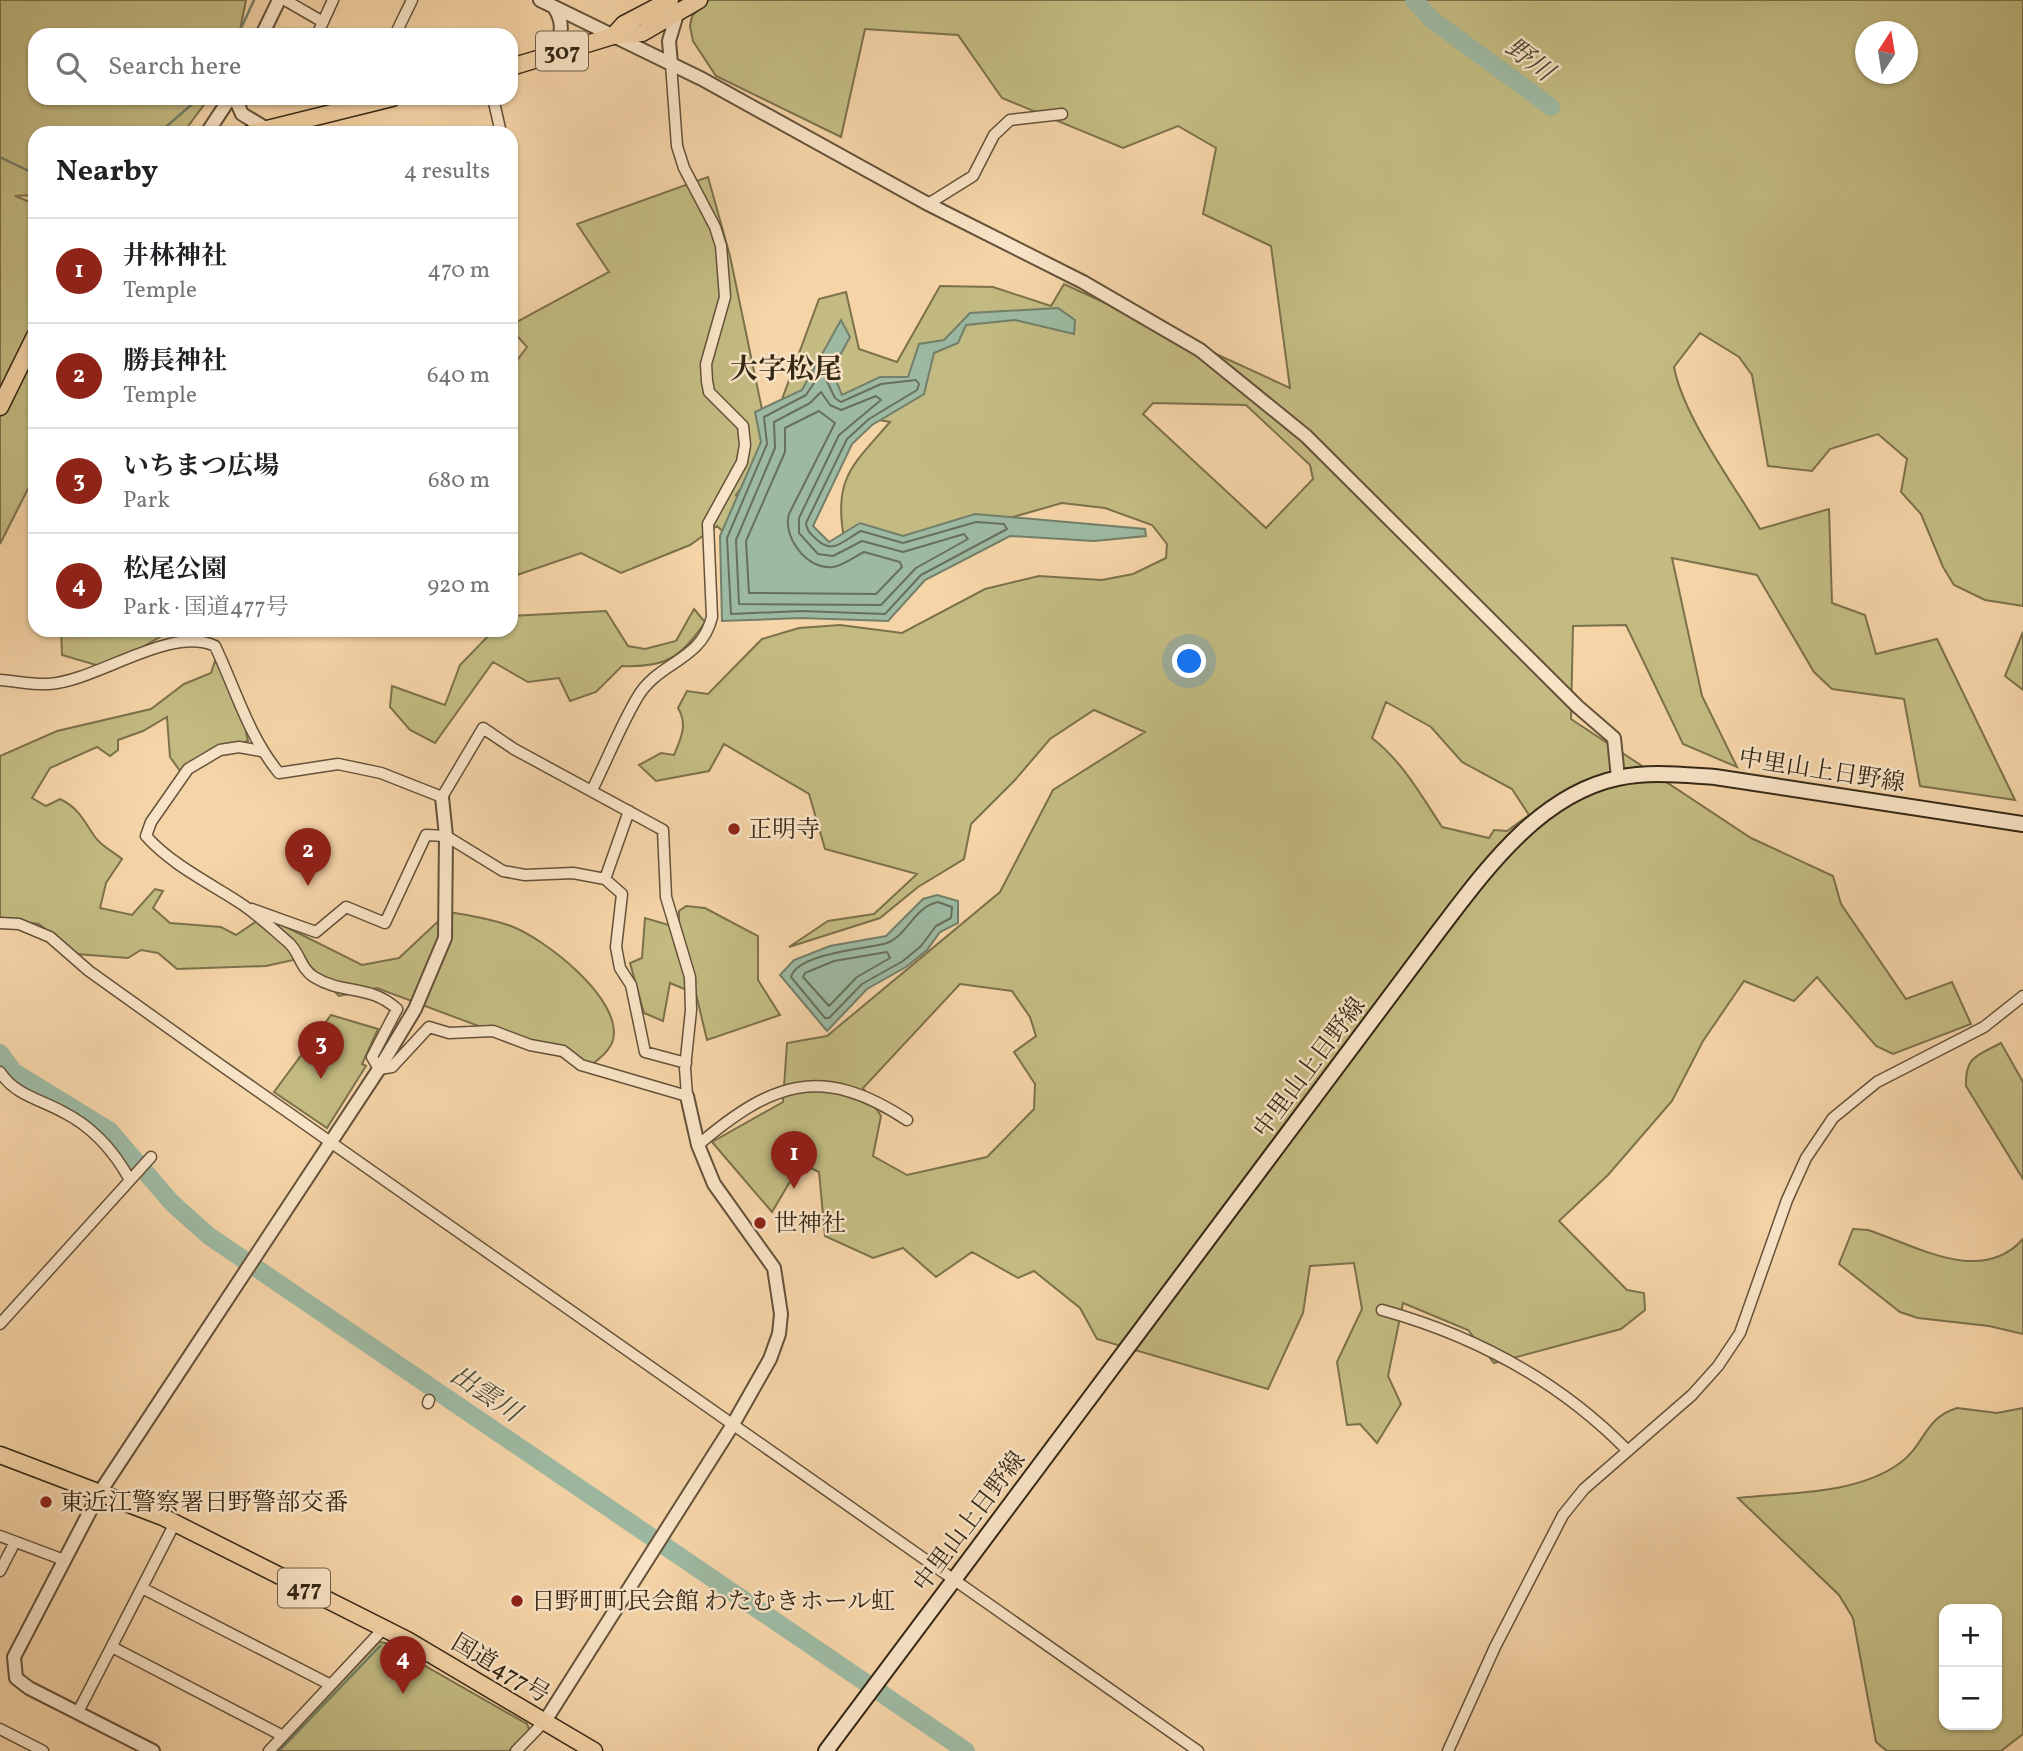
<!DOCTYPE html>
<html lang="en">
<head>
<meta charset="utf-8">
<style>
  :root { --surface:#fff; --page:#f6f6f6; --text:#202124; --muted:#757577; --line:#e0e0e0; --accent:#8f2418 }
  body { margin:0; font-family:Vollkorn,"Noto Serif JP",serif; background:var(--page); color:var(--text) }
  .controls { position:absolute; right:21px; bottom:21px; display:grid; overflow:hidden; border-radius:14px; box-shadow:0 2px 5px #0004 }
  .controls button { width:63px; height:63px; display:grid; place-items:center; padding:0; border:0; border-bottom:2px solid var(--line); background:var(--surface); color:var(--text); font:35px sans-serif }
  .compass { position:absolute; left:1855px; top:21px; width:63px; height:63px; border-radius:50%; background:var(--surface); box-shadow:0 2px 5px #0004; rotate:12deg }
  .you { position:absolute; left:1190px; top:662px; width:24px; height:24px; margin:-18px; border:5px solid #fff; border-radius:50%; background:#1a73e8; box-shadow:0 0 0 10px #1a73e833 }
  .badge { display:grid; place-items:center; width:46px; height:46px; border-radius:50%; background:var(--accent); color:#fff; font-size:23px; font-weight:700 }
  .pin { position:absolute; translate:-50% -58px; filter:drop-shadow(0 2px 4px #0008) }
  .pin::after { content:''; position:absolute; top:37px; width:24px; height:21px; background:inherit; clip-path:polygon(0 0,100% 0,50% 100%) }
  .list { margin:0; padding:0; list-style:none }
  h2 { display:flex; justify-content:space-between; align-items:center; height:91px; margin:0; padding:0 28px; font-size:30px }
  h2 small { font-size:23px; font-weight:400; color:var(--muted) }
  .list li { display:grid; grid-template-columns:46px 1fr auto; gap:21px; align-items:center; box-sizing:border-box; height:105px; padding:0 28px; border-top:2px solid var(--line) }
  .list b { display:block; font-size:26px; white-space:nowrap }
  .list p { margin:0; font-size:23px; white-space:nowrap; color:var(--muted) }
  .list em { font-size:23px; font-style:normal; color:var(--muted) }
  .icon { flex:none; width:38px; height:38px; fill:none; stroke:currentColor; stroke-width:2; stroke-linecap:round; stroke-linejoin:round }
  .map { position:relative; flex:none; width:2023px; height:1751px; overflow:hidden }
  .search { position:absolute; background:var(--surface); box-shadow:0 2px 5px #0004; left:28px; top:28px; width:490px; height:77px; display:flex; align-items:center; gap:18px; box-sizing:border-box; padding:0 24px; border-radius:21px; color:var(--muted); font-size:26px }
  .panel { position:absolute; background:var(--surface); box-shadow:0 2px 5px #0004; left:28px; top:126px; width:490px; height:511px; border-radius:21px }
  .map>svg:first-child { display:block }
  .green { fill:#c3bb82; stroke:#7c714b; stroke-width:2; fill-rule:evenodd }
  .water { fill:#9db9a2; stroke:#737f69; stroke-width:2 }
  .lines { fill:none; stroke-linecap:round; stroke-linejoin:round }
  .shore { stroke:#68705b; stroke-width:2 }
  .stream { stroke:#737f69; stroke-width:2.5 }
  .river { stroke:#9db9a2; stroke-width:18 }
  .minor-casing { stroke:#645239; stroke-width:13 }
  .tertiary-casing { stroke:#645239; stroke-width:16 }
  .secondary-casing { stroke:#342714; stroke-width:18 }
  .trunk-casing { stroke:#342714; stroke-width:19 }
  .minor { stroke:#f8e3c6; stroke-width:10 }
  .tertiary { stroke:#f8e3c6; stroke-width:12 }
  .secondary { stroke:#f8e3c6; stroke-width:14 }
  .trunk { stroke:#f5d4a7; stroke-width:16 }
  .poi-dot { fill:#8f2418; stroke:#f8e3c6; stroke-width:2.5 }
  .labels { text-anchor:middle; stroke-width:5; stroke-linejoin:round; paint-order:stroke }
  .shield { fill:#f8e3c6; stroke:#6f5f49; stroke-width:2 }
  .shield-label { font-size:23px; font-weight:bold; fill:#342714 }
  .street-label { font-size:24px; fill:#342714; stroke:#f8e3c6 }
  .poi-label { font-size:24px; fill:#342714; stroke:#f8e3c6; text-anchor:start }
  .water-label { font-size:26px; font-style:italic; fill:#4e4c38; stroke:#f8e3c6 }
  .quarter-label { font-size:28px; font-weight:bold; fill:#342714; stroke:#f8e3c6 }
</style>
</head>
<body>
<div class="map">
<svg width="2023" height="1751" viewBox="0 0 2023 1751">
  <rect width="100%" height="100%" fill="#f5d4a7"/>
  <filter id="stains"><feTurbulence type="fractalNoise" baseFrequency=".00286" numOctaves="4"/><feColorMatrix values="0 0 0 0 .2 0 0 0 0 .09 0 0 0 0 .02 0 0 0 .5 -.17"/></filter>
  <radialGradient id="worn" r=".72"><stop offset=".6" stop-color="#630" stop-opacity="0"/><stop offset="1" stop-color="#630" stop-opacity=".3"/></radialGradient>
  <path class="green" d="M0,0H246L239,35H35V98H209L183,133H35V195L15,196L35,204V475L0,544Z
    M708,0H2023V606L1985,600L1954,585L1943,567L1921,514L1901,492L1907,459L1878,434L1830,449L1812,471L1768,466L1752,375L1739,357L1700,333L1674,367C1683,416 1734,485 1760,529L1829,509L1832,603L1865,615L1876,654L1937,639L2015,800L1920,786L1904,699L1832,689L1814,672L1757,575L1672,558L1702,696L1737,767L1683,744L1626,625L1573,626L1571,719L1751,838L1833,876L1841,904L1906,999L1952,982L1971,1024L1893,1054L1876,1046L1817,977L1794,1001L1744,981L1703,1041L1672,1101L1608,1175L1559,1221L1627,1290L1644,1293L1645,1310L1621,1329L1494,1363L1468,1330L1403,1303L1388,1376L1401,1404L1377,1443L1360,1424L1347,1425L1337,1362L1362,1309L1354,1263L1310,1266L1303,1313L1268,1389L1097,1339L1080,1308L1034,1271L1018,1278L972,1252L936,1277L903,1248L873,1258L825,1236L819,1172L801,1163L772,1212L712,1142L783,1102L787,1043L827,1036L1000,892L1053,790L1145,732L1094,710L1050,739L1015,780L971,824L964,859L918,887L880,918L789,947L828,921L874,914L917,874L825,849L809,794L724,744L709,771L656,781L639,765L661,753L674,755C681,738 688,725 678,708L687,691L708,694L762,639L799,628L840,625L902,633L985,589L1039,576L1102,580L1133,574L1166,558L1167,544L1152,525L1105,508L1062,503L929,541L845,545C833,479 849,469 890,422L781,402L819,299L846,292L859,349L897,362L940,286L993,287L1051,306L1064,284L1290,388L1271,246L1203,214L1216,148L1178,126L1123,148L1002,98L958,35L865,29L841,137L716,76L693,41L690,26L692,16ZM1866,32H1908V74H1866ZM1153,403L1246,405L1310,465L1313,479L1266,528L1143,414ZM1386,702L1431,727L1462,762L1512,789L1529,815L1507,831L1494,830L1489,838L1442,827C1421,795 1402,761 1372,738ZM960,984L1012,991L1030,1017L1036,1036L1014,1052L1035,1084L1034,1109L987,1157L907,1175L873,1156L881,1116L863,1088Z
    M708,177L730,256L770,448L736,495L750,530L740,548L717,526L690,545L621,573L581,553L511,577V368L527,347L511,329V325L609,272L577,224Z
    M694,609L705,622C681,658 665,668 622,666L596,692L570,701L559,678L528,682L493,662L435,743L410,730L390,707L392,686L445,705L460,665L494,630H511V616L606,611L628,646L645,649L676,641Z
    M61,630H172L106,668L62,655Z
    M2023,632V690L2005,676Z
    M215,661C233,680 243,715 248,741L221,748L180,771L170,757L167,717L143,731L118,740V750L110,756L97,747L50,768L32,798L46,806L60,799C80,809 83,820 95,837C101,846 114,852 122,859L106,883L100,908L132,915L155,889L163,891L153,908L170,923L221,927L236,935L264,916L362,965L399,958L448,912C469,915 491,919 511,926C545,939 623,999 613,1040C610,1051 597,1061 588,1067L377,988L339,996L302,958L266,966L177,969L158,953L141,950L128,958L76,954L39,924L0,919V756L57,731L151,709L184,684L211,673Z
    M686,906L705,908L758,936V980L780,1015L707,1040L696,994L670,983L663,1021L644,1013L630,963L642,958L645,918L679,928V911Z
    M331,1015L378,1029L362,1064L366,1066L327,1128L274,1092Z
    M2001,1043L2023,1082V1179L1966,1086C1965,1056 1977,1056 2001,1043Z
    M1853,1229L1868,1230C1917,1246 1981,1286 2023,1239V1334L1989,1326L1918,1318L1900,1312L1839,1264Z
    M1957,1408L1997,1413L2023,1408V1734L2001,1751H1887L1876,1742L1853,1618L1839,1595L1738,1498C1791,1492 1856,1495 1900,1463C1925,1445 1924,1418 1957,1408ZM1944,1609H1997V1725H1944Z
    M379,1642L385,1643L527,1724L530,1731L509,1751H276Z"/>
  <path class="water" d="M1058,308L1075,320L1074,334L1015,320L966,325L958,343L934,353L924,394L872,425L852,444L813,526L829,542L860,523L903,536L975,514L1145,529L1146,536L1094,541L1010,536L925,580L888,621L801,618L722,621L720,536L761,442L755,412L802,390L841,320L850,337L832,370L842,395L880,377H908L919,344L944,340L970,313Z
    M937,895L958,901V923L940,932L927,950L906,967L867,989L827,1031L780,975L794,960L830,946L886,936L923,899Z"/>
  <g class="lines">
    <path class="shore" d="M822,371L835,398L841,402L881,384L916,380L919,384L917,390L869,419L847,439L806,523C807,531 810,533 815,538C833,556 842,541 861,531L903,543L976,522L1004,524L1007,529L921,575L885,614L801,611L731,614L727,538L767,444L764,417L806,395Z
      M821,392L830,405L841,410L876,396L881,400L839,435L799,518V533L818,554L833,556L862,541L903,552L964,534L968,539L916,568L881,605L739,604L736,540L775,448L774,422L810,403Z
      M819,411L835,423L789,514C782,537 808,571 833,567C844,565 854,557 864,552L900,562L902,567L876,594L749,593L746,541L785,452V428Z
      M938,902L952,907L951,918L936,926L921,946L903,961L862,984L829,1018H825L791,977C797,954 863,949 884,944C907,938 913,907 938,902Z
      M887,952L890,958L857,977L829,1006L803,977L805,973L834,961Z"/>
    <path class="stream" d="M238,35L254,0
      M159,133L199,98
      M0,157L35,174
      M279,1751L380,1646"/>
    <path class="river" d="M1414,0L1431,19L1551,107
      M0,1053L14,1072L110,1131L172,1203L209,1236L966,1751"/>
    <g class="minor-casing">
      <path id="minor" d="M285,0L323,22
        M317,35L333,0
        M395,35L412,0
        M493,98L501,133
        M511,179V187
        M928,204L973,176L994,135L1010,120L1062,114
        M0,680C16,681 33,685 49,684C97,681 170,625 215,646C236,690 248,735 279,773L338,764L381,773L442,797L483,728L514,749L663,830L666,897L690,977L691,1010L685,1068L687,1096L581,1065L563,1051L530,1045L493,1031L449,1033L429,1027L392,1067L379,1069L372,1057L397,1009C370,984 343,995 314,977C300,968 300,953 289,943C274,930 259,916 243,905C210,883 173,866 146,836L151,822L188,769L220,750L239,747L261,751
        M592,790C607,760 620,727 637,698C658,661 701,662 712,617L708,524L742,462L745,445L743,426L709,392L707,381L706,364L725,297L721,246L715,227L684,168L677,146L671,64
        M605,879L629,811
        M252,909L316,932L346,907L385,923L426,835L446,836L503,871L525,875L573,873L605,879L622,894L616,947L620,968L631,985L645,1052L686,1063
        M0,923L19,924L50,937L89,971L215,1061L1198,1751
        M0,1072C16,1096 40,1099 63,1112C93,1127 114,1151 130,1180
        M698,1145C771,1083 821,1063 907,1120
        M1382,1310C1476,1336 1558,1380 1627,1450
        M0,1324L151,1157
        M428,1403L429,1400
        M0,1536L64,1560
        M0,1571L15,1542
        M142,1588L329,1684
        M112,1647L283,1736
        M78,1712L175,1523
        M0,1729L43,1751
        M269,1751L384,1628
        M516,1751L545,1721
        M1448,1751L1495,1647L1563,1515L1584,1489L1692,1395L1718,1366L1740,1333L1787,1200L1806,1158L1833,1118L1877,1082L1984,1027L2023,996"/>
    </g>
    <g class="tertiary-casing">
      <path id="tertiary" d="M540,0L702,79L928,204L1083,282L1200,350L1306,436L1577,706L1614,738L1618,778
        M262,35L279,0
        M549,55C561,38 566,26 554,7
        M671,64L669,41L677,14
        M235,98L242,114L267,129
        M207,133L230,98
        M545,1721L732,1426L770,1359L779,1334L781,1314L774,1268L714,1184L698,1145L687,1096
        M153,1751L29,1688L16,1678L14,1657L100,1492L379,1069L415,1009L445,938L446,836L442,797"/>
    </g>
    <g class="secondary-casing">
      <path id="secondary" d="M826,1751L1438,932C1484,872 1538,795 1618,778C1649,771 1683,775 1715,777L2023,824"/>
    </g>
    <g class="trunk-casing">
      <path id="trunk" d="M613,36L624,24L670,0
        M511,67L613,36L642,33L699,0
        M251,133L392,98
        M0,407L35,336
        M0,1455L163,1517L407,1640L594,1751"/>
    </g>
    <use href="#minor" class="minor"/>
    <use href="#tertiary" class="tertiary"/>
    <use href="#secondary" class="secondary"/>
    <use href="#trunk" class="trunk"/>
  </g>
  <g class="poi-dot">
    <circle cx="734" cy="829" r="7"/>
    <circle cx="760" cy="1223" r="7"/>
    <circle cx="46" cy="1502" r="7"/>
    <circle cx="517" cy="1601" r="7"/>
  </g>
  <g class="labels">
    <g class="shield">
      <rect x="536" y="31.5" width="52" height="39" rx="5"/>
      <rect x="278" y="1568.5" width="52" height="39" rx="5"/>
    </g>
    <g class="shield-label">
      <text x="562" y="59">307</text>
      <text x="304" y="1596">477</text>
    </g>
    <g class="street-label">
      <text transform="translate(1822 770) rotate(9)" y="8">中里山上日野線</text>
      <text transform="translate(1309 1067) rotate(-53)" y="8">中里山上日野線</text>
      <text transform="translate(969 1521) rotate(-53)" y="8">中里山上日野線</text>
      <text transform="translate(501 1668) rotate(31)" y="8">国道477号</text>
    </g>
    <g class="poi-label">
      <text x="748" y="837">正明寺</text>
      <text x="774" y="1231">世神社</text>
      <text x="60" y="1510">東近江警察署日野警部交番</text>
      <text x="531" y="1609">日野町町民会館 わたむきホール虹</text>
    </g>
    <g class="water-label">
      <text transform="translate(1530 59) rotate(37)" y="9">野川</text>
      <text transform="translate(486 1393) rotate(34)" y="9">出雲川</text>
    </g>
    <g class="quarter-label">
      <text x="786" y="378">大字松尾</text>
    </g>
  </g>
  <rect width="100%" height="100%" filter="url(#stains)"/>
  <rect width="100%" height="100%" fill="url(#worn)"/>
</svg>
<div class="controls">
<button>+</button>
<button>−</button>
</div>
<svg class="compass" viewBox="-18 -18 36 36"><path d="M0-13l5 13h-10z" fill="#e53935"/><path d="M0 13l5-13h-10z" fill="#757577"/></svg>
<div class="you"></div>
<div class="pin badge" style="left:794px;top:1189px">1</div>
<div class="pin badge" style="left:308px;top:886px">2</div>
<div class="pin badge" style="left:321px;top:1079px">3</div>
<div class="pin badge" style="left:403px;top:1694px">4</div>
<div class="search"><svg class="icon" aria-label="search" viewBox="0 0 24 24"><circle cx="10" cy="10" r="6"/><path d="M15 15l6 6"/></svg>Search here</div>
<section class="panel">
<h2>Nearby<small>4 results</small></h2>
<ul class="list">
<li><span class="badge">1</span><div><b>井林神社</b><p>Temple</p></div><em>470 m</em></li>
<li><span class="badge">2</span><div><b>勝長神社</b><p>Temple</p></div><em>640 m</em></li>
<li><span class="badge">3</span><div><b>いちまつ広場</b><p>Park</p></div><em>680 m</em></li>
<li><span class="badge">4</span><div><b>松尾公園</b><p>Park · 国道477号</p></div><em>920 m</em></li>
</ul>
</section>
</div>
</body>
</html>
